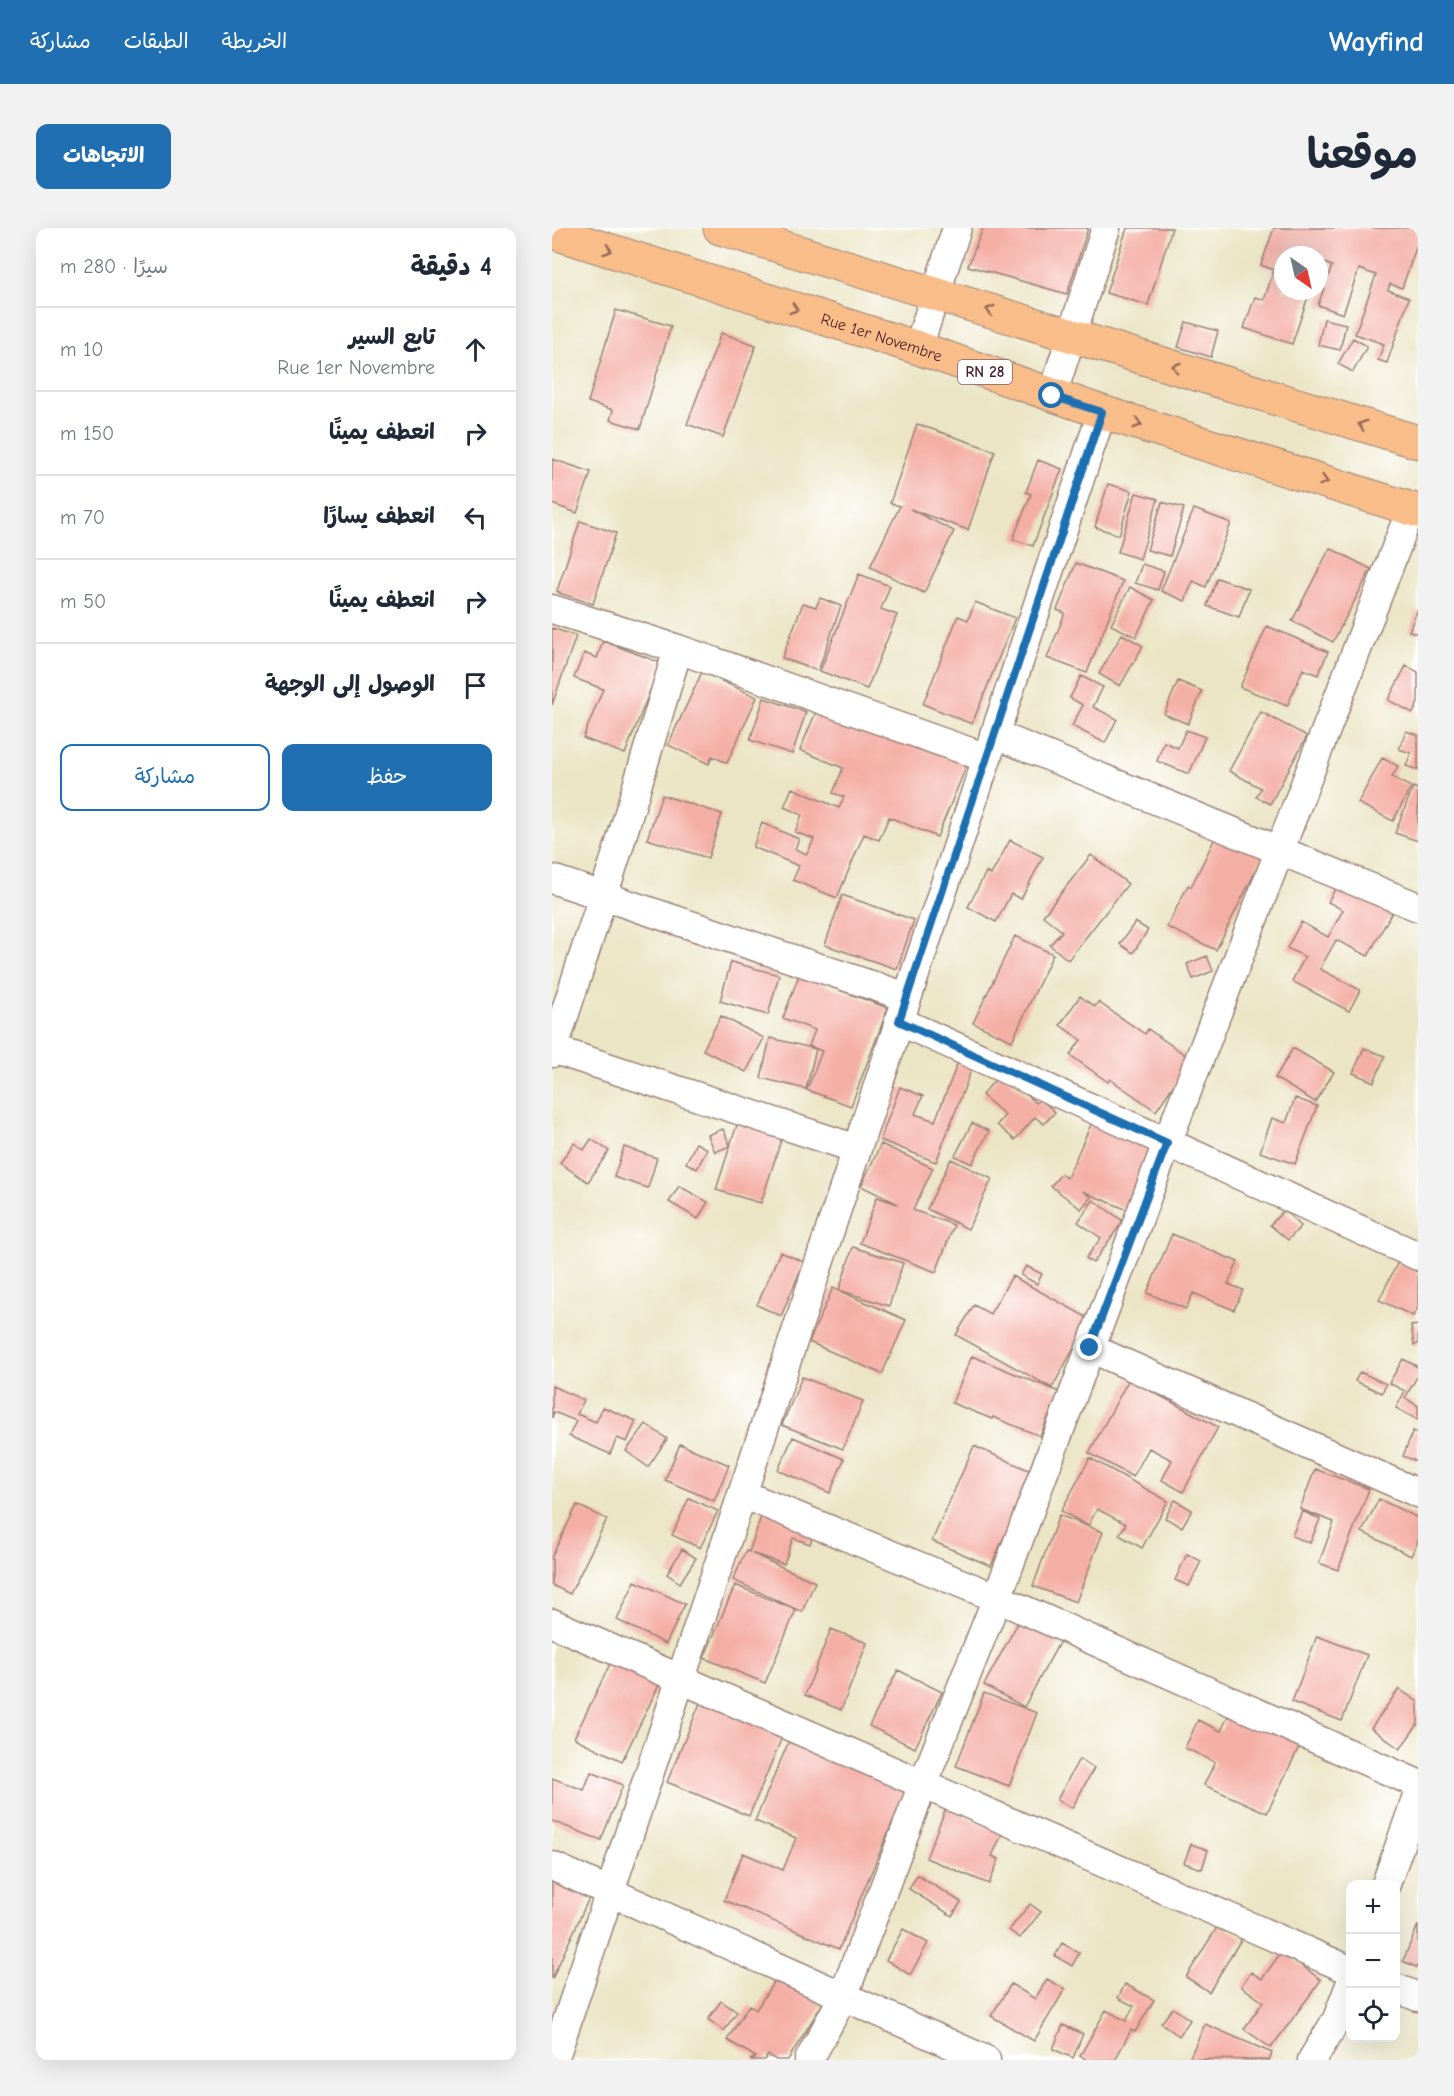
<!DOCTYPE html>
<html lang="ar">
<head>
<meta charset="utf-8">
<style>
  :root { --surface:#fff; --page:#f2f2f3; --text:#1f2937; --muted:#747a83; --line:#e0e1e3; --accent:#1f6fb2 }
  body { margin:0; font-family:"Comic Neue","Playpen Sans Arabic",sans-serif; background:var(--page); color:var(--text); direction:rtl }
  .controls { position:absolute; right:18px; bottom:18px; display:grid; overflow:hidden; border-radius:12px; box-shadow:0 6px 24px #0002 }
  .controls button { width:54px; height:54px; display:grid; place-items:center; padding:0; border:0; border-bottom:2px solid var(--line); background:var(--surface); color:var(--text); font:30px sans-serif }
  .compass { position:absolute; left:722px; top:18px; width:54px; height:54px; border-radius:50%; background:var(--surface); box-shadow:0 6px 24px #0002; rotate:146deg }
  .stop { position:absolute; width:18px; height:18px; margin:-14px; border:4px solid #1f6fb2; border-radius:50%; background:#fff }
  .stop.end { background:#1f6fb2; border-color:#fff; box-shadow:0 2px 6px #0008 }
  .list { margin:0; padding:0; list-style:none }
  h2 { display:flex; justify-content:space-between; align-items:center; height:78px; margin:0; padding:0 24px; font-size:26px }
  h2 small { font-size:20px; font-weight:400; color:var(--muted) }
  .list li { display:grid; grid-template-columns:39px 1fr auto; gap:18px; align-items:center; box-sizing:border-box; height:84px; padding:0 24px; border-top:2px solid var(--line) }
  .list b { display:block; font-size:22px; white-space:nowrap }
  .list p { margin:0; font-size:20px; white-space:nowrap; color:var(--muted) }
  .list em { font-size:20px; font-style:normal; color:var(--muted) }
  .actions { display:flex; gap:12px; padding:18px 24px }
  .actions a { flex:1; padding:14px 0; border:2px solid var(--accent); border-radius:12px; text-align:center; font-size:21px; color:var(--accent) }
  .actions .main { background:var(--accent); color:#fff }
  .icon { flex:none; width:33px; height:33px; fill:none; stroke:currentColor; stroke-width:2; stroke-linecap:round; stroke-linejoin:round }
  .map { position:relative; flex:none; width:866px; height:1832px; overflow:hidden; direction:ltr; border-radius:12px }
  header { display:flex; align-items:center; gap:36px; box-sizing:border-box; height:84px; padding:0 30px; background:var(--accent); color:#fff }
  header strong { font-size:28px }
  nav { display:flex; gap:33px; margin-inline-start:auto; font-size:21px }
  .intro { display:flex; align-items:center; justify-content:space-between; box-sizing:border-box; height:144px; padding:0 36px }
  h1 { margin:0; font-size:42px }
  .button { padding:15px 27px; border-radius:12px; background:var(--accent); color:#fff; font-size:21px; font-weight:700 }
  main { display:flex; gap:36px; padding:0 36px }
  aside { flex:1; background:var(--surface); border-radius:12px; box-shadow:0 6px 24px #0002 }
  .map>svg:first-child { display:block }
  .building { fill:#f4afa5 }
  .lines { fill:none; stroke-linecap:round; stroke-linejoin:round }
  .minor-casing { stroke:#9a8278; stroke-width:31 }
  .major-casing { stroke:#9a8278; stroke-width:35 }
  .minor { stroke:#fff; stroke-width:28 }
  .major { stroke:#f8bd89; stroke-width:33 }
  .oneway { stroke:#986655 }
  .route { stroke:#1f6fb2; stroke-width:8 }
  .labels { text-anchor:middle; stroke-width:6; stroke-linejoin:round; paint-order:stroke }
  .shield { fill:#fff; stroke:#80626b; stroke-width:1.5 }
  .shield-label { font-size:15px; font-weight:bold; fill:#4a1f2b }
  .street-label { font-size:16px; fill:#4a1f2b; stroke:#fff }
</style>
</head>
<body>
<header>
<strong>Wayfind</strong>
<nav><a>الخريطة</a><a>الطبقات</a><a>مشاركة</a></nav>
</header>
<div class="intro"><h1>موقعنا</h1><a class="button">الاتجاهات</a></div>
<main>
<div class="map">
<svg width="866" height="1832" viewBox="0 0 866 1832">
  <rect width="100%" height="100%" fill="#fff"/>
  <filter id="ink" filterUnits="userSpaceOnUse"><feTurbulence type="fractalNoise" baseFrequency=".0167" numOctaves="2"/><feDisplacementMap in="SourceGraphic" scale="12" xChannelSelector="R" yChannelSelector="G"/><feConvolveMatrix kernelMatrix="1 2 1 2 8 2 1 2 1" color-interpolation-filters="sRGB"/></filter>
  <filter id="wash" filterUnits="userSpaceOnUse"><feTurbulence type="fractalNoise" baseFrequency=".008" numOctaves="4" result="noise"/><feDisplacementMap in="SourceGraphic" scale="24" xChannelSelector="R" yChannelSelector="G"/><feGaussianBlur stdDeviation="1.35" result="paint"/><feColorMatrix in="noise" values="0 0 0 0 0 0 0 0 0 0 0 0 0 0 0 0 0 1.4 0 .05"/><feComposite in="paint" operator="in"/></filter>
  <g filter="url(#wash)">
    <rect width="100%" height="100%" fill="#ebe5c5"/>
    <g id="blocks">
      <path class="building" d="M431,0H536L515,66L416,38Z
        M575,0H620L596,77L554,65Z
        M722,0H866V14L850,60L838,56L836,62L857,70L835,135L826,132L832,116L803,106L824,47L807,41L791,86L766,77L780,38L767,33V27H731V63H758L740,116L692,100L703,69L712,72L722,42L709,37Z
        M64,82L119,98L88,201L58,192L61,182L36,174Z
        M772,91L794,96L788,122L766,117Z
        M634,94L666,103L659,129L626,119Z
        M169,105L204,117L171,209L135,196Z
        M801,110L815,118L801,144L786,136Z
        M365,196L443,223L416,302L358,281L402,303L372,365L318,339L348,278L338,275Z
        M0,231L39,244L25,285L0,276Z
        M486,232L510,241L481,318L461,311L479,266L474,264Z
        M556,256L580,263L567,307L543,299Z
        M584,265L606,271L588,331L566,324Z
        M610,274L632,280L618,328L595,322Z
        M642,281L679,295L654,359L641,353L633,373L609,363Z
        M28,293L64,305L41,376L7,365L8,364L5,363Z
        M778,320L819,341L781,414L740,393Z
        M524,335L571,353L535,445L495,430L513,385L505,382Z
        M590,336L612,343L606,362L583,355Z
        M307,346L338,358L329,381L345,387L315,461L268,443Z
        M665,350L697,361L687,389L655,378Z
        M578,359L602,372L584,409L559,397Z
        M268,370L289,378L266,443L230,430L251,375L264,379Z
        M423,374L463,390L420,496L371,476L406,388L416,392Z
        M866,380V406L857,403Z
        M715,398L776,424L766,447L751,441L735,478L688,459Z
        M0,400L24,408L0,477Z
        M570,406L591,418L568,458L547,446Z
        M51,413L109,435L73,526L31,510L51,461L22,450L32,425L45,430Z
        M854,438L866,444V475L861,485L836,472Z
        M150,444L205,469L175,535L160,528L157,536L116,517Z
        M529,448L551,459L541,479L565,491L553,515L520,498L531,477L518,470Z
        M626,453L650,463L636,496L612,486Z
        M212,470L254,484L240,526L198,512Z
        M266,479L417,532L385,609L337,589L327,612L312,606L285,670L241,652L247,638L201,619L210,595L247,611L243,621L255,626L262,611L243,604L250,587L232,579L240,560L287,580L292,569L281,565L291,540L248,522Z
        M709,484L755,508L718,576L704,569L709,560L677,543Z
        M634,502L653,509L637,546L605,533L612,514L626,520Z
        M854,503L866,507V542L854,538L859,525L847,521Z
        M830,530L846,538L840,549L859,559L841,593L806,575Z
        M861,559L866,561V613L843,605Z
        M110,567L170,586L156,630L95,611Z
        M666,604L712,626L664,722L615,699L636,657L639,659Z
        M458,612L491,629L469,671L459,666L444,694L416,679L434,644L439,647Z
        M539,627L576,656L516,732L498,717L510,703L491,688Z
        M786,656L840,684L816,728L784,712L768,741L808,762L797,783L740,753L753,729L735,720L749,694L776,709L791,682L776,674Z
        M290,667L362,692L345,741L273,717Z
        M583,694L596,702L581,725L568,716Z
        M463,708L501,726L460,813L421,795Z
        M655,728L661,743L641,751L635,736Z
        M179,734L227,747L216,787L168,773Z
        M247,747L336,780L299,878L255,862L270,823L257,818L263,802L231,790Z
        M528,768L543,779L546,774L593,806L596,801L639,831L604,883L558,851L556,854L518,827L529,812L508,797Z
        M169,788L212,810L194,844L151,822Z
        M218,810L264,821L254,861L209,850Z
        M741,820L782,844L763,874L723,850Z
        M812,820L833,828L822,854L801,845Z
        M406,834L420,840L384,934L328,912L348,859L371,868L363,886L383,893Z
        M449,845L484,875L488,871L503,884L492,896L483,889L463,912L445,897L453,887L430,867Z
        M743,870L765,878L743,936L708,924L720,890L734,895Z
        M188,889L232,903L209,975L164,962L178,918L163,924L156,907L171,901L178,917Z
        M541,892L606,920L578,983L530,963L539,969L529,981L499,958L509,946L515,950Z
        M420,895L437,903L420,936L403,928Z
        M39,911L57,923L36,954L8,935L22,915L32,922Z
        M144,915L155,921L145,941L134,935Z
        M329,916L381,940L361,982L402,997L384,1044L308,1015L325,969L346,976L309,958Z
        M72,919L105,930L96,960L62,949Z
        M399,931L440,951L416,1001L375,981Z
        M127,958L156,974L146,991L117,974Z
        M541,972L571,993L541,1035L534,1030L549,1010L526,994Z
        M732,982L749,998L736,1012L718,997Z
        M620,1006L686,1034L676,1056L691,1062L682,1082L641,1065L634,1081L595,1065Z
        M301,1019L351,1035L337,1078L287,1062Z
        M228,1024L252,1034L229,1088L205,1077Z
        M846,1034L866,1044V1079L861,1088L827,1072Z
        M474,1038L490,1046L485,1056L469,1047Z
        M460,1048L538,1091L500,1160L404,1107L422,1077L438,1086Z
        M281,1060L354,1092L330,1146L257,1114Z
        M866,1097V1116L862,1117L859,1098Z
        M420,1128L507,1164L488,1208L441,1189L440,1191L400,1175Z
        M851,1131L866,1139V1147L853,1170L866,1178V1192L844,1180L853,1163L837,1155Z
        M808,1144L834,1156L830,1165L803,1153Z
        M250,1149L311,1173L291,1221L230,1197Z
        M577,1151L666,1199L631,1264L610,1252L620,1232L597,1220L581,1249L537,1225Z
        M0,1158L32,1172L25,1186L44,1194L51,1179L84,1193L75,1214L65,1210L58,1226L17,1208L24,1193L2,1184L0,1190Z
        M94,1196L115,1211L96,1239L74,1223Z
        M861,1203L866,1205V1234L851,1228Z
        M241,1209L292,1231L278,1265L226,1242Z
        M128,1216L177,1237L162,1273L113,1252Z
        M422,1218L481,1244L439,1338L380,1313Z
        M538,1230L616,1273L590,1320L567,1307L574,1296L545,1281L536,1298L509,1283Z
        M763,1241L817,1261L786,1342L767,1335L782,1294L748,1281Z
        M137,1270L166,1283L148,1320L120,1307Z
        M827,1271L866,1290V1313L859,1328L810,1304Z
        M623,1272L640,1282L630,1299L613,1290Z
        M25,1277L55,1291L18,1366L0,1357V1328Z
        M211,1283L263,1301L258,1316L241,1310L232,1336L199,1325L263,1354L250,1384L181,1352L194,1323L197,1324Z
        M750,1283L768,1291L758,1315L740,1308Z
        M507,1287L551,1304L524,1374L481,1358Z
        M130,1321L144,1330L128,1355L115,1346Z
        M635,1326L649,1333L637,1358L623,1352Z
        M83,1353L133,1376L114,1416L65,1392Z
        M183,1357L244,1382L213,1455L152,1430Z
        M468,1391L508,1413L472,1479L432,1457Z
        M279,1401L315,1415L289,1482L253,1467Z
        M765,1408L815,1427L790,1493L740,1474Z
        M59,1434L107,1457L70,1533L22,1510Z
        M346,1442L390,1464L363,1520L317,1498Z
        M847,1461L866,1474V1496L848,1521L819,1500Z
        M432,1465L485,1485L457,1558L404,1538Z
        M149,1473L231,1507L197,1588L115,1554Z
        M679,1482L749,1515L715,1585L652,1557L663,1534L633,1520L646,1492L669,1503Z
        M237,1513L354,1562L287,1721L172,1672L191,1625L231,1642L244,1610L203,1593Z
        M527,1531L542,1540L520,1580L505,1572Z
        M39,1544L71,1557L49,1612L0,1593V1550L32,1562Z
        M394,1580L451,1604L440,1628L447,1631L437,1656L374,1630Z
        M639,1616L656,1622L650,1641L632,1635Z
        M0,1639L42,1659L0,1751Z
        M365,1647L409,1674L400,1688L357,1661Z
        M478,1676L489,1684L468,1710L457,1702Z
        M667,1696L690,1710L657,1764L634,1749Z
        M866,1697V1740L851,1733Z
        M351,1701L376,1715L358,1747L334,1732Z
        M510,1715L527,1725L520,1738L503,1728Z
        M730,1723L769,1752L719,1820L692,1801L711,1774L689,1758L699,1744L710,1751Z
        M229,1742L274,1770L236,1832H224L216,1827L213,1832H198L204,1829L175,1812L197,1777L204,1782Z
        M495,1751L513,1761L482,1813L439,1788L459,1756L483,1771Z
        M573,1756L602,1772L583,1804L579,1802L563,1832H535L528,1828L554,1782L574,1793L582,1778L566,1770Z
        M169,1773L185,1784L172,1803L156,1791Z
        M621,1780L638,1792L627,1808L609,1795Z
        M653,1796L720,1825L717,1832L637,1831Z
        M511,1797L531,1806L521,1830L501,1821Z"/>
    </g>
  </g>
  <g filter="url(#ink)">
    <use href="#blocks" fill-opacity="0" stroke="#9a8278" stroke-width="1.5"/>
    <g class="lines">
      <g class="minor-casing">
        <path id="minor" d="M366,120L405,0
          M500,168L554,0
          M0,381L126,421L435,530
          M442,506L866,679
          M0,651L355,769
          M347,793L866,1028
          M0,821L305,921
          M0,825L65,625L126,421
          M538,1120L866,1265
          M190,1266L445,1370L866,1556
          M0,1395L798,1742
          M0,1638L434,1832
          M834,1656L866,1566
          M844,1760L866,1769
          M2,1832L550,184
          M257,1832L291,1769L371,1556L445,1370L615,915L859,281
          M760,1832L785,1791L798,1757"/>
      </g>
      <g class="major-casing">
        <g id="major">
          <path d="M168,0L866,214"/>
          <path id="s1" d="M0,4L366,120L550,184L866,283"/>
        </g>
      </g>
      <use href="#minor" class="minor"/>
      <use href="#major" class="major"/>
    </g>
    <defs><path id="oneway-chevron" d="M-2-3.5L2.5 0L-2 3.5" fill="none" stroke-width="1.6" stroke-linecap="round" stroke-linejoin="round" transform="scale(1.5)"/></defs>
    <g class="oneway">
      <use href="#oneway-chevron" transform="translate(56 22) rotate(18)"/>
      <use href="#oneway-chevron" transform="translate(242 81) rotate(18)"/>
      <use href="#oneway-chevron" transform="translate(438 82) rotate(-163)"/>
      <use href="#oneway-chevron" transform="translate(624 139) rotate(-163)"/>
      <use href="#oneway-chevron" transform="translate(586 196) rotate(17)"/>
      <use href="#oneway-chevron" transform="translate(810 197) rotate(-163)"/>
      <use href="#oneway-chevron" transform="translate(772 253) rotate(17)"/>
    </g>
  </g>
  <g class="lines" filter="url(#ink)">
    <path class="route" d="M500,168L550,184L347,793L615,915L538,1120"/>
  </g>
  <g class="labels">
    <rect class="shield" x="406" y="132" width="54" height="24" rx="4.5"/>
    <g class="shield-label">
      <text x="433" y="149">RN 28</text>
    </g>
    <g class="street-label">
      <text dy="6" stroke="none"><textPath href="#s1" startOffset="346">Rue 1er Novembre</textPath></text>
    </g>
  </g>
</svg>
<div class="controls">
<button>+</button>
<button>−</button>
<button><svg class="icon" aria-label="locate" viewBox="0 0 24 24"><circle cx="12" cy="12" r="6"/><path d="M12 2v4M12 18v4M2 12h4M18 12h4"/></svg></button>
</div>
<svg class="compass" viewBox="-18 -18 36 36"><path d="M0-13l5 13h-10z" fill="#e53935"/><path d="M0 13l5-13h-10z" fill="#747a83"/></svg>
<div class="stop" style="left:500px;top:168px"></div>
<div class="stop end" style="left:538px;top:1120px"></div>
</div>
<aside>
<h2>4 دقيقة<small>سيرًا · 280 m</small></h2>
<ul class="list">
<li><svg class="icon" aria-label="ahead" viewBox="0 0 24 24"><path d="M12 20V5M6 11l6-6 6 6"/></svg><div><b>تابع السير</b><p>Rue 1er Novembre</p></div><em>10 m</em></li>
<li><svg class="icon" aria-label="right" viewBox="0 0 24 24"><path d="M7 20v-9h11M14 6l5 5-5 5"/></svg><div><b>انعطف يمينًا</b></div><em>150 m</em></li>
<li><svg class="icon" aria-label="left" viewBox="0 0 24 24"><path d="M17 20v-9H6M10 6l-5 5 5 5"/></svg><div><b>انعطف يسارًا</b></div><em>70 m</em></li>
<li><svg class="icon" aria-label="right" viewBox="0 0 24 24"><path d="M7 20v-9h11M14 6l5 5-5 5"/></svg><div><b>انعطف يمينًا</b></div><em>50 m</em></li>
<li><svg class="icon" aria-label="arrive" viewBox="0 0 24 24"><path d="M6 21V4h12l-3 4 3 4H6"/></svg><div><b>الوصول إلى الوجهة</b></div></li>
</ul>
<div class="actions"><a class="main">حفظ</a><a>مشاركة</a></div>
</aside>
</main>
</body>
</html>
